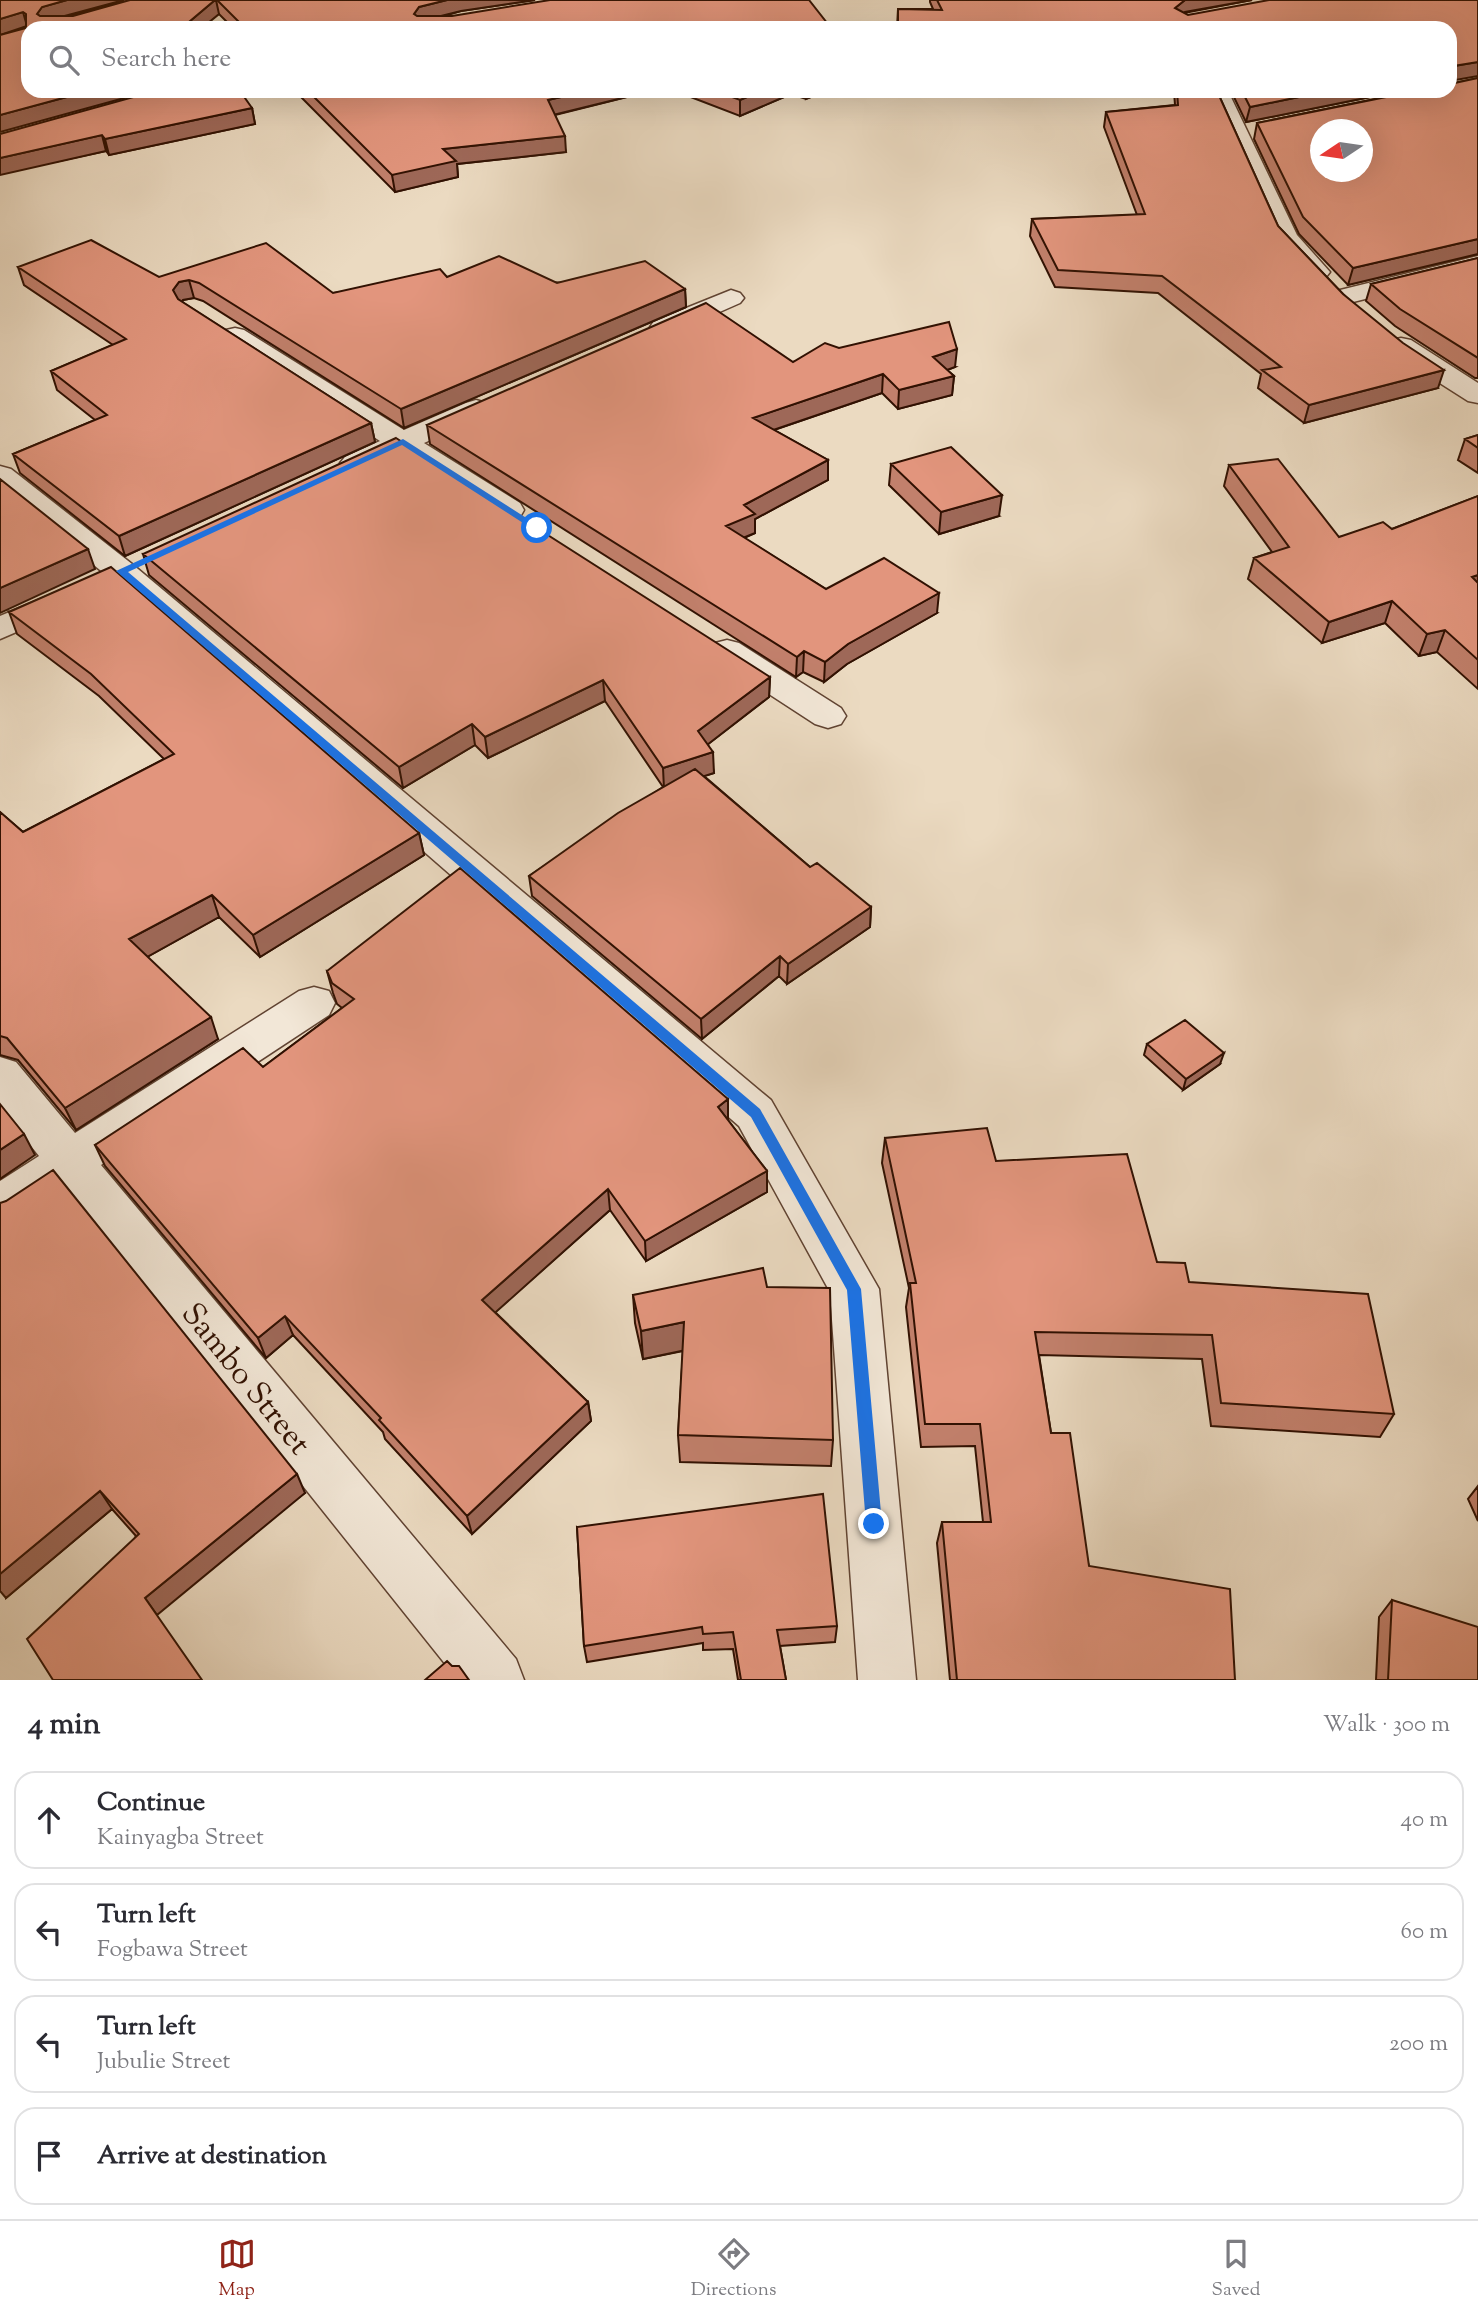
<!DOCTYPE html>
<html lang="en">
<head>
<meta charset="utf-8">
<style>
  :root { --surface:#fff; --page:#f7f7f7; --text:#2b2b33; --muted:#7c7c81; --line:#e1e1e2; --accent:#8f2418 }
  body { margin:0; font-family:"Sorts Mill Goudy",serif; background:var(--page); color:var(--text) }
  .compass { position:absolute; left:1310px; top:119px; width:63px; height:63px; border-radius:50%; background:var(--surface); box-shadow:0 7px 28px #0002; rotate:257deg }
  .stop { position:absolute; width:21px; height:21px; margin:-16px; border:5px solid #1a73e8; border-radius:50%; background:#fff }
  .stop.end { background:#1a73e8; border-color:#fff; box-shadow:0 2px 7px #0008 }
  .list { margin:0; padding:0; list-style:none }
  h2 { display:flex; justify-content:space-between; align-items:center; height:91px; margin:0; padding:0 28px; font-size:30px }
  h2 small { font-size:23px; font-weight:400; color:var(--muted) }
  .list li { display:grid; grid-template-columns:46px 1fr auto; gap:21px; align-items:center; box-sizing:border-box; height:98px; margin:0 14px 14px; padding:0 14px; border:2px solid var(--line); border-radius:21px }
  .list b { display:block; font-size:26px; white-space:nowrap }
  .list p { margin:0; font-size:23px; white-space:nowrap; color:var(--muted) }
  .list em { font-size:23px; font-style:normal; color:var(--muted) }
  .icon { flex:none; width:38px; height:38px; fill:none; stroke:currentColor; stroke-width:2; stroke-linecap:round; stroke-linejoin:round }
  .map { position:relative; flex:none; width:1478px; height:1680px; overflow:hidden }
  .search { position:absolute; background:var(--surface); box-shadow:0 7px 28px #0002; left:21px; right:21px; top:21px; height:77px; display:flex; align-items:center; gap:18px; box-sizing:border-box; padding:0 24px; border-radius:21px; color:var(--muted); font-size:26px }
  .sheet { height:539px; background:var(--surface) }
  nav { display:flex; justify-content:space-around; align-items:center; box-sizing:border-box; height:98px; border-top:2px solid var(--line); background:var(--surface); font-size:19px; color:var(--muted) }
  nav a { display:grid; justify-items:center; gap:4px }
  nav .on { color:var(--accent) }
  .map>svg:first-child { display:block }
  .lines { fill:none; stroke-linecap:round; stroke-linejoin:round }
  .street-casing { stroke:#604332; stroke-width:3 }
  .street { fill:#f2e7d7; fill-rule:evenodd }
  .wall { fill:#c2806c; stroke:#311102; stroke-width:2 }
  .shaded-wall { fill:#9e6858; stroke:#311102; stroke-width:2 }
  .building { fill:#e2957d; stroke:#311102; stroke-width:2; fill-rule:evenodd }
  .route { fill:#1a73e8 }
  .labels { text-anchor:middle; stroke-width:7; stroke-linejoin:round; paint-order:stroke }
  .near-street-label { font-size:32px; fill:#311102; stroke:#f2e7d7 }
</style>
</head>
<body>
<div class="map">
<svg width="1478" height="1680" viewBox="0 0 1478 1680">
  <rect width="100%" height="100%" fill="#ebdac1"/>
  <filter id="stains"><feTurbulence type="fractalNoise" baseFrequency=".00286" numOctaves="4"/><feColorMatrix values="0 0 0 0 .2 0 0 0 0 .09 0 0 0 0 .02 0 0 0 .5 -.17"/></filter>
  <radialGradient id="worn" r=".72"><stop offset=".6" stop-color="#630" stop-opacity="0"/><stop offset="1" stop-color="#630" stop-opacity=".3"/></radialGradient>
  <g class="lines">
    <g class="street-casing">
      <path id="street" d="M1208,91H1228L1297,235L1330,272L1326,277C1320,279 1316,280 1310,278C1276,262 1225,130 1208,91Z
        M1478,256V271L1341,305L1332,302L1328,297L1332,292Z
        M731,290L740,293L744,298L740,303L672,333L663,335L654,333L650,327L654,321Z
        M235,328L244,330L404,430L466,403L476,400L486,403L490,409L486,415L424,443L520,503L524,510L520,517L509,519L498,517L400,454C382,462 364,474 345,469L340,463L345,457L380,441L226,342L222,336L226,330Z
        M1401,338L1411,340L1478,383V403L1468,401L1391,352L1388,346L1391,340Z
        M0,466L11,469L132,564L771,1100L879,1289L916,1680H858L830,1292L739,1126L110,578L0,490Z
        M60,591L72,594L76,601L72,608L0,639V616Z
        M727,640L739,643L841,708L846,716L841,724L828,728L815,724L715,659L710,651L715,643Z
        M314,987L329,991L335,1003L329,1015L101,1165L516,1659L524,1680H458L65,1188L17,1220L0,1226V1181L39,1156L0,1107V1057L16,1062L75,1133L299,991Z"/>
    </g>
    <use href="#street" class="street"/>
  </g>
  <path class="wall" d="M0,0H124L67,16H73L130,0H535L461,11L444,16L831,28H233L219,14L26,27L0,35Z
    M930,0H1252L1184,13L1188,15L1478,0L1450,81V28H897L898,9H933L930,2Z
    M1478,78V254L1348,285L1299,234L1254,139L1257,123Z
    M295,91H651L555,115L566,152L457,164L458,177L395,192Z
    M675,91H826L806,99L791,94L740,116Z
    M1174,91H1217L1278,226L1343,294L1438,388L1304,423L1258,388L1261,374L1158,293L1055,287L1030,236L1032,219L1137,215L1104,127L1106,112L1175,105Z
    M1231,91H1400L1246,122Z
    M252,108L255,124L109,155L106,151L55,162L0,134Z
    M1478,258V378H1475L1395,326L1366,301L1371,284Z
    M18,267L159,277L333,293L447,277L685,289L686,307L404,428L203,301L194,298L183,300L182,302L371,423L375,442L125,556L20,473L13,454L95,420L57,390L51,371L113,345L24,285Z
    M839,348L955,367L947,370L954,376L952,395L898,409L882,393L774,430L828,460V480L755,519V533L744,538L826,589L937,613L847,664L824,682L803,672L796,677L430,444L427,425L793,362Z
    M1478,435V473L1458,460L1465,439Z
    M891,464L999,516L939,534L889,485Z
    M1229,465L1339,537L1392,529L1478,496V689L1437,652L1419,656L1385,623L1322,643L1248,579L1254,558L1272,552L1224,486Z
    M143,554L770,677L769,697L708,744L714,773L704,776L810,867L871,907L870,927L787,984L779,976L702,1039L532,896L529,876L663,787L605,701L488,758L475,745L403,788L149,575Z
    M9,612L419,833L424,855L260,957L219,917L147,957L218,1039L76,1130L18,1060L0,1055V812L23,832L164,759L99,696L17,634Z
    M327,971L728,1120L767,1171V1192L646,1261L610,1210L495,1312L588,1402L591,1421L472,1534L385,1439L383,1432L293,1335L266,1358L105,1166L95,1145L263,1067L342,1008L337,1004L333,993Z
    M1147,1044L1220,1064L1183,1090L1144,1055Z
    M885,1138L996,1161L1189,1282L1394,1414L1380,1437L1211,1426L1202,1359L1039,1355L1051,1433L1089,1566L1235,1680H950L937,1543L942,1522H983L975,1446L921,1447L906,1307L909,1288L882,1163Z
    M0,1203L305,1493L53,1680L136,1536L112,1509L6,1598Z
    M767,1287L833,1440L831,1466L680,1462L678,1435L683,1351L643,1359L635,1323L633,1295Z
    M1478,1486V1521L1468,1499Z
    M577,1527L837,1626L835,1642L780,1646L786,1680H738L733,1649L703,1650V1643L587,1662L584,1646Z
    M1392,1600L1478,1680H1376L1379,1617Z"/>
  <path class="shaded-wall" d="M67,0H124L46,21L37,14L42,7Z
    M215,0H216L219,14L202,28H190L189,22Z
    M447,0H535L461,11L421,21L414,14L419,7Z
    M1185,0H1252L1185,12L1173,22L1175,8Z
    M23,12L27,26L0,35V19Z
    M1478,62V76L1450,81L1454,66Z
    M89,91H150L0,132V115Z
    M587,91H651L549,116L548,100Z
    M761,91H791V94L740,116V100Z
    M807,91H826L806,99Z
    M1328,91H1400L1246,122L1250,107Z
    M252,108L255,124L109,155L105,139Z
    M102,135L106,151L0,175V158Z
    M565,136L566,152L457,164L458,177L395,192L392,175L443,149Z
    M1478,239V254L1348,285L1353,268Z
    M189,280L194,298L183,300L178,308L173,290L179,282Z
    M685,289L686,307L404,428L401,409Z
    M957,349L955,367L931,376L933,357Z
    M1444,370L1438,388L1304,423L1309,405Z
    M883,374L882,393L753,437V418Z
    M954,376L952,395L898,409L899,390Z
    M371,423L375,442L125,556L119,536Z
    M828,460V480L755,519V533L726,545V526L744,505Z
    M1002,495L999,516L939,534L941,512Z
    M88,549L95,569L0,613V588Z
    M1478,575V593L1472,577Z
    M939,593L937,613L847,664L824,682L825,662L848,644Z
    M1392,601L1385,623L1322,643L1329,622Z
    M1445,630L1437,652L1419,656L1427,634Z
    M804,651L803,672L796,677L797,657Z
    M770,677L769,697L698,752V731Z
    M603,680L605,701L488,758L485,737Z
    M472,724L475,745L403,788L399,767Z
    M713,752L714,773L664,789L663,768Z
    M419,833L424,855L260,957L253,935Z
    M212,895L219,917L138,962L129,939Z
    M871,907L870,927L787,984L788,964Z
    M780,956L779,976L702,1039L701,1019Z
    M211,1017L218,1039L76,1130L65,1108Z
    M1224,1053L1220,1064L1183,1090L1186,1079Z
    M728,1099V1120L718,1107Z
    M24,1134L35,1155L0,1179V1150Z
    M767,1171V1192L646,1261L645,1241Z
    M608,1189L610,1210L487,1320L482,1300Z
    M285,1316L293,1335L266,1358L258,1338Z
    M684,1322L686,1350L643,1359L641,1331Z
    M588,1402L591,1421L472,1534L467,1516Z
    M297,1474L305,1493L157,1615L145,1598Z
    M100,1491L112,1509L6,1598L0,1591V1574Z"/>
  <path class="building" d="M0,0H67L42,7L37,14L40,16H73L130,0H215L189,22L193,28H28V91H89L0,115V35L26,28V14L23,12L0,19Z
    M217,0H447L419,7L414,14L417,16H452L550,0H809L831,28H245Z
    M937,0H1185L1175,8L1188,15L1269,0H1478V62L1454,66L1452,73H1450V28H898V9L942,10Z
    M1478,78V239L1353,268L1303,217L1257,123L1416,91H1450V84ZM1320,130H1362V172H1320Z
    M155,91H240L252,108L105,139L102,135L0,158V134Z
    M308,91H587L548,100L565,136L443,149L456,161L392,175Z
    M716,91H761L740,100Z
    M1177,91H1217L1278,226L1343,294L1403,343L1444,370L1309,405L1262,370L1281,367L1162,276L1058,270L1032,219L1145,214L1106,112L1178,105Z
    M1242,91H1328L1250,107Z
    M91,240L159,277L266,243L333,293L440,269L447,277L499,256L557,283L645,261L685,289L401,409L199,283L189,280L179,282L173,290L178,299L371,423L119,536L13,454L107,415L51,371L126,339L18,267Z
    M1478,258V358L1400,309L1371,284Z
    M706,303L793,362L825,343L839,348L949,322L957,349L933,357L954,376L899,390L883,374L753,418L828,460L744,505L755,514L726,526L826,589L884,558L939,593L848,644L825,662L804,651L797,657L427,425Z
    M1478,435V448L1465,439Z
    M396,438L770,677L698,731L713,752L663,768L603,680L485,737L472,724L399,767L143,554Z
    M951,447L1002,495L941,512L891,464Z
    M1278,459L1339,537L1383,522L1392,529L1478,496V575L1472,577L1478,583V660L1445,630L1427,634L1392,601L1329,622L1254,558L1289,547L1229,465Z
    M0,479L88,549L0,588Z
    M111,567L419,833L253,935L212,895L129,939L211,1017L65,1108L7,1038L0,1036V812L23,832L174,754L91,674L9,612Z
    M695,769L810,867L817,863L871,907L788,964L780,956L701,1019L529,876L618,813Z
    M460,868L728,1099L718,1107L767,1171L645,1241L608,1189L482,1300L588,1402L467,1516L379,1420L381,1418L285,1316L258,1338L95,1145L243,1048L263,1067L354,999L332,983L327,971Z
    M1185,1020L1224,1053L1186,1079L1147,1044Z
    M0,1104L24,1134L0,1150Z
    M987,1128L996,1161L1127,1154L1157,1262L1185,1263L1189,1282L1368,1294L1394,1414L1221,1403L1212,1335L1035,1332L1051,1433H1070L1089,1566L1230,1589L1235,1680H957L942,1522H991L980,1424H925L910,1283H916L885,1138Z
    M53,1170L297,1474L145,1598L202,1680H53L27,1639L139,1534L100,1491L0,1574V1203L6,1201Z
    M763,1268L767,1287L830,1288L833,1440L678,1435L684,1322L641,1331L633,1295Z
    M823,1494L837,1626L777,1630L786,1680H741L733,1632L703,1634L702,1627L584,1646L577,1527Z
    M1392,1600L1478,1627V1680H1388Z
    M447,1661L452,1666H459L469,1680H425Z"/>
  <path class="route" d="M403,439L542,528L534,530L402,445L128,572L760,1109L861,1289L882,1524L880,1529L874,1532L868,1529L866,1524L847,1290L751,1117L116,571Z"/>
  <g class="labels">
    <g class="near-street-label">
      <text transform="translate(247 1378) rotate(51)" y="11">Sambo Street</text>
    </g>
  </g>
  <rect width="100%" height="100%" filter="url(#stains)"/>
  <rect width="100%" height="100%" fill="url(#worn)"/>
</svg>
<svg class="compass" viewBox="-18 -18 36 36"><path d="M0-13l5 13h-10z" fill="#e53935"/><path d="M0 13l5-13h-10z" fill="#7c7c81"/></svg>
<div class="stop" style="left:537px;top:528px"></div>
<div class="stop end" style="left:874px;top:1524px"></div>
<div class="search"><svg class="icon" aria-label="search" viewBox="0 0 24 24"><circle cx="10" cy="10" r="6"/><path d="M15 15l6 6"/></svg>Search here</div>
</div>
<section class="sheet">
<h2>4 min<small>Walk · 300 m</small></h2>
<ul class="list">
<li><svg class="icon" aria-label="ahead" viewBox="0 0 24 24"><path d="M12 20V5M6 11l6-6 6 6"/></svg><div><b>Continue</b><p>Kainyagba Street</p></div><em>40 m</em></li>
<li><svg class="icon" aria-label="left" viewBox="0 0 24 24"><path d="M17 20v-9H6M10 6l-5 5 5 5"/></svg><div><b>Turn left</b><p>Fogbawa Street</p></div><em>60 m</em></li>
<li><svg class="icon" aria-label="left" viewBox="0 0 24 24"><path d="M17 20v-9H6M10 6l-5 5 5 5"/></svg><div><b>Turn left</b><p>Jubulie Street</p></div><em>200 m</em></li>
<li><svg class="icon" aria-label="arrive" viewBox="0 0 24 24"><path d="M6 21V4h12l-3 4 3 4H6"/></svg><div><b>Arrive at destination</b></div></li>
</ul>
</section>
<nav>
<a class="on"><svg class="icon" aria-label="map" viewBox="0 0 24 24"><path d="M3 6l6-2 6 2 6-2v14l-6 2-6-2-6 2zM9 4v14M15 6v14"/></svg>Map</a>
<a><svg class="icon" aria-label="directions" viewBox="0 0 24 24"><path d="M12 3l9 9-9 9-9-9zM9 14v-3h6M13 9l2 2-2 2"/></svg>Directions</a>
<a><svg class="icon" aria-label="saved" viewBox="0 0 24 24"><path d="M7 4h10v16l-5-4-5 4z"/></svg>Saved</a>
</nav>
</body>
</html>
